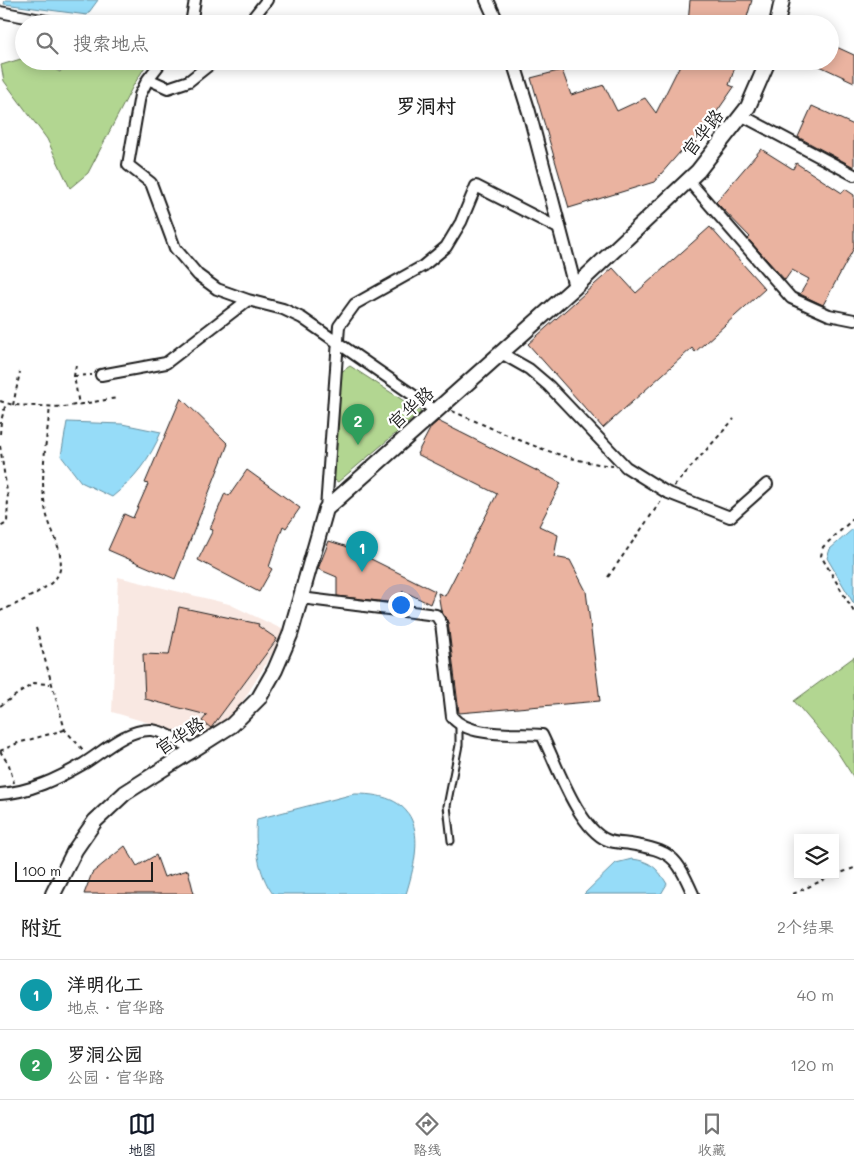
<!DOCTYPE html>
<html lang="zh">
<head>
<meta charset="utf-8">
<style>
  :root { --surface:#fff; --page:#f2f2f2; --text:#222; --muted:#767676; --line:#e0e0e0; --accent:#111827 }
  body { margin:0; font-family:Mali,"LXGW WenKai TC",sans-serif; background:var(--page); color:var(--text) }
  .controls { position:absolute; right:15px; bottom:15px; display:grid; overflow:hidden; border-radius:0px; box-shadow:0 2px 12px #0003 }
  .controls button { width:45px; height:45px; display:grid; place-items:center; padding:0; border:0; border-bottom:1px solid var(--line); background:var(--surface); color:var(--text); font:25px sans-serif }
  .scale { position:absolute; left:15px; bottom:12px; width:138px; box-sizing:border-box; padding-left:5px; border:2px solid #1c1c1c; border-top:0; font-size:14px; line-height:18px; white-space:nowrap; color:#1c1c1c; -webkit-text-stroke:4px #fff; paint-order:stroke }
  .you { position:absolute; left:400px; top:604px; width:18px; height:18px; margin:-12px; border:4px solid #fff; border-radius:50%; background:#1a73e8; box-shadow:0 0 0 8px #1a73e833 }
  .badge { display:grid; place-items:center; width:32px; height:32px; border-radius:50%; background:var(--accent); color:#fff; font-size:16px; font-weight:700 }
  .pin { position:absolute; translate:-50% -41px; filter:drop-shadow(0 1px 2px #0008) }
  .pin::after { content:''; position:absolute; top:26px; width:18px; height:15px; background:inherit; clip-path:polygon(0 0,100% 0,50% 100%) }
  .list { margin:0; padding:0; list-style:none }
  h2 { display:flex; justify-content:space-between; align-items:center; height:65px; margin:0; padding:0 20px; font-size:21px }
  h2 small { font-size:16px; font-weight:400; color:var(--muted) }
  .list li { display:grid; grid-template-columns:32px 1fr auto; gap:15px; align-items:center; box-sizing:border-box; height:70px; padding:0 20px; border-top:1px solid var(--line) }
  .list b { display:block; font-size:19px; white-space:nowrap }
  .list p { margin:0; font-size:16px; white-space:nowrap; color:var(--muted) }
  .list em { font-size:16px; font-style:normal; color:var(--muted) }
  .icon { flex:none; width:28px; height:28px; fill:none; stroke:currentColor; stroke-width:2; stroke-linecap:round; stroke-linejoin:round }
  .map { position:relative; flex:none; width:854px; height:894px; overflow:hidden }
  .search { position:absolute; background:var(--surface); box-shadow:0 2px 12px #0003; left:15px; right:15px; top:15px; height:55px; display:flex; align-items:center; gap:12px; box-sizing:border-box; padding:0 18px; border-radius:28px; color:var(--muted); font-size:19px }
  .sheet { height:205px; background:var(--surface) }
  nav { display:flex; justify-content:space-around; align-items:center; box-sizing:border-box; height:70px; border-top:1px solid var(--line); background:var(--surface); font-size:14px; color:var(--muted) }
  nav a { display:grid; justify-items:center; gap:2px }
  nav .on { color:var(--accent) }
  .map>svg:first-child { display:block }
  .built { fill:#f9e8e2 }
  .green { fill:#b2d691; stroke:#677956 }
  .water { fill:#96dcf8; stroke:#658fa0 }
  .building { fill:#eab3a0; stroke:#1c1c1c }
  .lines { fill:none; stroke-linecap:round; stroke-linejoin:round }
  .service-casing { stroke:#1c1c1c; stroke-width:9 }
  .minor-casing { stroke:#1c1c1c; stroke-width:14 }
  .tertiary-casing { stroke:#1c1c1c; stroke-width:16 }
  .secondary-casing { stroke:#1c1c1c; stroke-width:18 }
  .path { stroke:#1c1c1c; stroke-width:2; stroke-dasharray:4 4; stroke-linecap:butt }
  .service { stroke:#fff; stroke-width:5 }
  .minor { stroke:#fff; stroke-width:10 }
  .tertiary { stroke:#fff; stroke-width:12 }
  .secondary { stroke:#fff; stroke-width:14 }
  .labels { text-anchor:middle; stroke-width:4.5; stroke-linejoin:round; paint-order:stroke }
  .street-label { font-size:18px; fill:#1c1c1c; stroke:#fff }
  .quarter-label { font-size:20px; font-weight:bold; fill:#1c1c1c; stroke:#fff }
</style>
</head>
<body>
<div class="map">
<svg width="854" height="894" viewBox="0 0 854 894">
  <rect width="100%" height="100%" fill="#fff"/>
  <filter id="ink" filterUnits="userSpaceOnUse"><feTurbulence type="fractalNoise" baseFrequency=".02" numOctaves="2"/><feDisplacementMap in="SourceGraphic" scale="10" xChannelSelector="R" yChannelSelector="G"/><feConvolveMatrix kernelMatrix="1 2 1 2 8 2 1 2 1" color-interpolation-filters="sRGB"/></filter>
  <g filter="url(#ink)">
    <path class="built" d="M118,577L229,604L286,631L240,706L203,739L112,712Z"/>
    <path class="green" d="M24,58V61H39L60,72L67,61L148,62L133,86L88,173L70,188L47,139L4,81L1,65Z
      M350,366L421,412L338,482L333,479L341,372Z
      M854,657V778L836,750L794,701Z"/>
    <path class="water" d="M5,0H98L87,15L4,4Z
      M67,422L122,424L161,432C151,458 133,480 112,497L81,482L61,456Z
      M854,528V604L827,558L830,549Z
      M354,794C425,793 423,840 406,894H273C258,874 254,843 257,819Z
      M632,859C651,861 658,869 667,884L661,894H584L616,863Z"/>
    <path class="building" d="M690,0H752L745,24H688Z
      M830,44L854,55V82L809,61H830Z
      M682,61H737L729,85L734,87L691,149L687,144L654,182L569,208L531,78L562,70L571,95L604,85L617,111L645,98L656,113Z
      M812,106L854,125V167L798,137Z
      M761,149L793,169L796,163L842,193L845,189L854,195V248L823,305L800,294L809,279L792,270L785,280L748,239L750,237L716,202Z
      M710,227L765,289L695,352L692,348L603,428L528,344L613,268L636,293Z
      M181,398L228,444L175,579L108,550L124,514L133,518L148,484L145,483Z
      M438,421L561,483L539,526L558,535L554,557L570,560L586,591L600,701L459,713L448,622L441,611L438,593L445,596L497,494L417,454L431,427Z
      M247,470L300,508L286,528L283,526L269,567L272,569L259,592L198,560L213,530L210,529L225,493L229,496Z
      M329,541L345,546L435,591L430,604L403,591L395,603L337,596V577L318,569Z
      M179,607L259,624L258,626L277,639L211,728L202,721L207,715L145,699L143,654L169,655Z
      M125,846L137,866L156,855L164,877L188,870L194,894H84L92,873Z"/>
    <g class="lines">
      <g class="service-casing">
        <path id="service" d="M451,841L447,806L459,745V725"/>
      </g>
      <g class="minor-casing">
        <path id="minor" d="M0,12L62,24
          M191,24L195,0
          M248,24L267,0
          M148,79L162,61
          M741,115L854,175
          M688,180L791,298L829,315L854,320
          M248,300L283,309L302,318L436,411
          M501,353L529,369L549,386L626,467L666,492L730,517L767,484
          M101,375L166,363L248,300L217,289L198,275L175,248L151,183L128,165L140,95L148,79L168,88L189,81L214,61
          M326,509L339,326L355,304L423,266L446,247L461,222L476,186L560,229
          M301,598L436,615L441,623L452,717C469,738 516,733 542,735C556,763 578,828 607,840C614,843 623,843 630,844C672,851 676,856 693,894
          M0,794C30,792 57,779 83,764C103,752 126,729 151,730C165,731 182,743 193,750"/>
      </g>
      <g class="tertiary-casing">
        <path id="tertiary" d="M487,0L498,24
          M513,61L529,112L575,287"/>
      </g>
      <g class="secondary-casing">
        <path id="secondary" d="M777,24L782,0
          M53,894L75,850L95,821L125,793L232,725L259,698L275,670L290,635L326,509L575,287L698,171L748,107L768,61"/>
      </g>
      <path class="path" d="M76,365L74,376L79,405
        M74,376L92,375
        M0,401L13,405L64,407L117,398
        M13,405L20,372
        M452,411C504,433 556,460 613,466
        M0,434L1,421L6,403
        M0,446L8,498L7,523L0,527
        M674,486L734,419
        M854,518L823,547L821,556L854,612
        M608,577L661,501
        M0,611C12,607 49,588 56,578C69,561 52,534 47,516C38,482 47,440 50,406
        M36,628L65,730L85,752
        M0,706L34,683L50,684
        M0,751L18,743L64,730
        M0,751L9,765L14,783
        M835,875L854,868
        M793,894L834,875"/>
      <use href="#service" class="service"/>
      <use href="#minor" class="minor"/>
      <use href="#tertiary" class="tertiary"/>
      <use href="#secondary" class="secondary"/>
    </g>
  </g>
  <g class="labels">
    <g class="street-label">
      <text transform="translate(703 133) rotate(-52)" y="6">官华路</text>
      <text transform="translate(411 408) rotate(-42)" y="6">官华路</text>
      <text transform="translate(180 736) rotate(-33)" y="6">官华路</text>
    </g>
    <g class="quarter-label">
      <text x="426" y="113">罗洞村</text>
    </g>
  </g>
</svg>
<div class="controls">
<button><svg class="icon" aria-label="layers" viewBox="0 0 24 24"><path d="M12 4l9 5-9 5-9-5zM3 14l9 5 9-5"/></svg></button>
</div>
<div class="scale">100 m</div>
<div class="you"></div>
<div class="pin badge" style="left:362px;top:572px;background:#0f9aa8">1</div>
<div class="pin badge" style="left:358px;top:445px;background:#2e9e5b">2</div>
<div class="search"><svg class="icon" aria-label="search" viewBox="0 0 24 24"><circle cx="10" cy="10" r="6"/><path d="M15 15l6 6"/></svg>搜索地点</div>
</div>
<section class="sheet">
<h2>附近<small>2个结果</small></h2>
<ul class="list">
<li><span class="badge" style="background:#0f9aa8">1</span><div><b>洋明化工</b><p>地点 · 官华路</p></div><em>40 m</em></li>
<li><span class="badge" style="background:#2e9e5b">2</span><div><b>罗洞公园</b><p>公园 · 官华路</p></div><em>120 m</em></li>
</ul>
</section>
<nav>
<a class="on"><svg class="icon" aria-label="map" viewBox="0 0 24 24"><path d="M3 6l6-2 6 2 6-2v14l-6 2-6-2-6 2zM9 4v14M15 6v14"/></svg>地图</a>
<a><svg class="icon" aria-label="directions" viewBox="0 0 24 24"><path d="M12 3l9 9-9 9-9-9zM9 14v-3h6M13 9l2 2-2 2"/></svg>路线</a>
<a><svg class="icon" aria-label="saved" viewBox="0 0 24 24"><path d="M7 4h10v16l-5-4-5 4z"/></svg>收藏</a>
</nav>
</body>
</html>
